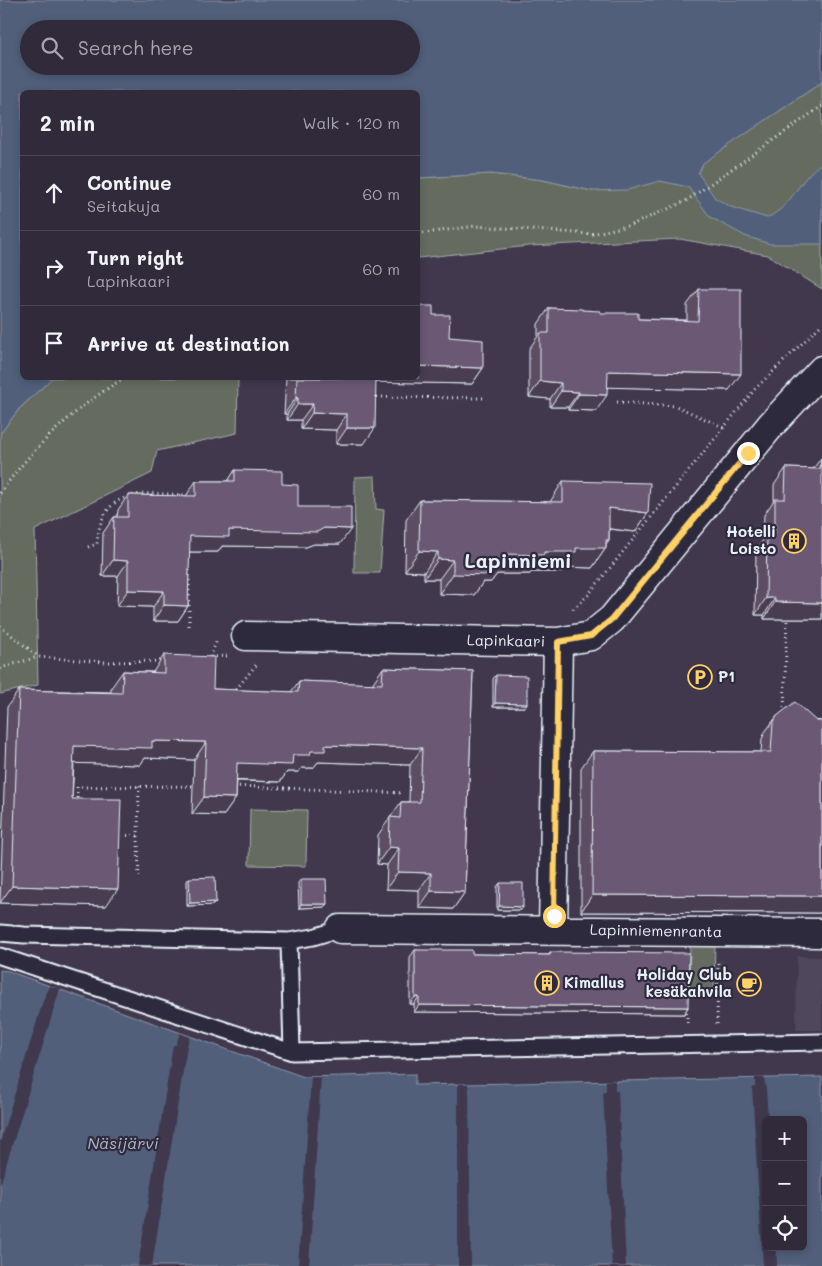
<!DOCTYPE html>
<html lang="en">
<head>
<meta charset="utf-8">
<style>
  :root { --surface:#312a3a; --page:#3d3645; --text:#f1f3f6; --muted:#a8a7af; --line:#4c4654 }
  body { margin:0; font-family:Mali,sans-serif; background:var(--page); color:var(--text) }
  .controls { position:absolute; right:15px; bottom:15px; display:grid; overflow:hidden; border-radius:8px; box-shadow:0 2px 8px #0003 }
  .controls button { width:45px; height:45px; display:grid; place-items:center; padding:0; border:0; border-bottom:1px solid var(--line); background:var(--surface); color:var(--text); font:25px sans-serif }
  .stop { position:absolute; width:15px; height:15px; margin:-11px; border:4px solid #ffd166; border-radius:50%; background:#fff }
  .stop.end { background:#ffd166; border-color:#fff; box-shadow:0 1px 5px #0008 }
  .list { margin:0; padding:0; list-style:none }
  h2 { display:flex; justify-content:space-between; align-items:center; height:65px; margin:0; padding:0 20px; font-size:21px }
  h2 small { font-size:16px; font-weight:400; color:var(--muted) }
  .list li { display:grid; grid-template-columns:32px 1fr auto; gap:15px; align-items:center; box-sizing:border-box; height:75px; padding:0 20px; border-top:1px solid var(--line) }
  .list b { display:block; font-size:19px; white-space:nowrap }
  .list p { margin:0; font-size:16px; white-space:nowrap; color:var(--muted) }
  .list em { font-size:16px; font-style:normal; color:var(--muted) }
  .icon { flex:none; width:28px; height:28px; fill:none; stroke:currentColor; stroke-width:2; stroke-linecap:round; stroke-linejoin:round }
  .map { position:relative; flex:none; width:822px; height:1266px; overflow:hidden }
  .search { position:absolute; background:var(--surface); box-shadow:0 2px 8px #0003; left:20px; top:20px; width:400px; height:55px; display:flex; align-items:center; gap:12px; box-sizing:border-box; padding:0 18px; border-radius:28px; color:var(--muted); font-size:19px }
  .panel { position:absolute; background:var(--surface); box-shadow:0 2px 8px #0003; left:20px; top:90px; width:400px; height:290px; border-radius:8px }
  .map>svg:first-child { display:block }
  .built { fill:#50465c }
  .green { fill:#656c5f; stroke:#a6aeac }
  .water { fill:#515f7a; stroke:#8d99ac; fill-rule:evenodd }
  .pier { fill:#41384e }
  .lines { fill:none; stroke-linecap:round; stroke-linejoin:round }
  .service-casing { stroke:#e8f1f8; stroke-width:19 }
  .minor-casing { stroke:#e8f1f8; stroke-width:31 }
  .path { stroke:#e8f1f8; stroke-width:3; stroke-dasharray:1 4; stroke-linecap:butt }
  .service { stroke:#2f2a3d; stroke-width:15 }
  .minor { stroke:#2f2a3d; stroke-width:28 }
  .wall { fill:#5b4d64; stroke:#e8f1f8 }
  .shaded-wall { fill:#4a3e51; stroke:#e8f1f8 }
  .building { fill:#6a5974; stroke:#e8f1f8 }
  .route { stroke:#ffd166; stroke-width:6 }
  .labels { text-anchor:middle; stroke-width:4.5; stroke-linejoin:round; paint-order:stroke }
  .poi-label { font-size:15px; font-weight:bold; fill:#e8f1f8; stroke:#2f2a3d; text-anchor:end }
  .street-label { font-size:15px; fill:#e8f1f8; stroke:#2f2a3d }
  .water-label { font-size:16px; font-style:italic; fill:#acb7c6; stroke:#2f2a3d }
  .district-label { font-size:20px; font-weight:bold; fill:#e8f1f8; stroke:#2f2a3d }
</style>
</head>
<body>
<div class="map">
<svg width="822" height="1266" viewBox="0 0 822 1266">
  <rect width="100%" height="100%" fill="#41384e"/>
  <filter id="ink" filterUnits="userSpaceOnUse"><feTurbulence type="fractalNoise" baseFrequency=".02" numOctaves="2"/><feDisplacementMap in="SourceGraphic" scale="10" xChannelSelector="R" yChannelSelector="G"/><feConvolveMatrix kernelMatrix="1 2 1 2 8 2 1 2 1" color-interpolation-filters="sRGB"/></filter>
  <g filter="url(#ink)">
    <path class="built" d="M797,956L822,957V1030H796Z"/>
    <path class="green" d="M822,82V289L768,255L680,239L529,246L418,258V178L491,174L543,180L592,191L702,163Z
      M52,378H238L237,433L157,451L152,473L35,530L38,685L0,694V434L19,409Z
      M375,476L376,509L384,510L380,573H354L355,477Z
      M250,809L307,810L306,866L249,865Z
      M690,942L715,943L714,991H689Z"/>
    <path class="water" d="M0,0H822V82L703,163L698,173L715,198L731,207L767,218C795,204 796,181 822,163V244H770L745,236L710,217L688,187L660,181L627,190L592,191L543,180L491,174L418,178V92H22V378H52L19,409L0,434ZM29,29H411V66H29Z
      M0,970L8,971L304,1077L415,1074V1085L822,1077V1266H0ZM766,1120H803V1247H766Z"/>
    <path class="pier" d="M50,986L60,989L0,1185V1142L43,1001Z
      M180,1033L190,1037L187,1046L152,1266H138L173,1045H176Z
      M311,1077H321L309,1266H298Z
      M755,1078H764L766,1089L768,1120H766V1247H776L777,1266H763L752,1087H755Z
      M606,1081H615V1091H618L626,1266H612L603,1091H606Z
      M458,1084H468L469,1092L471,1266H458Z"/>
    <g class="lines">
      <g class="service-casing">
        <path id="service" d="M0,933L24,935L289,941L313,937L340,929
          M289,941L292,1052
          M0,956L292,1052L822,1042"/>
      </g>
      <g class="minor-casing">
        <path id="minor" d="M246,636L558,642L591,636L612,619L771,425L822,370
          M340,929L822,933
          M553,930L558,642"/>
      </g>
      <path class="path" d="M418,234L476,226L592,234L631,225L686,201L822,106
        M372,397L484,398
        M617,402L676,406L725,428
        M0,493C33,447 76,407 124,378
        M88,547L97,544C101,485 145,493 189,495
        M573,609L588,595L755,389L822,324
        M0,626L39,657L104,662L164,661
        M189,626V567
        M210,657L217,640
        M211,657L227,656
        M0,668L38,657
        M233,693L256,665
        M784,712L787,619
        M234,786L403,793
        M77,803V787L197,786
        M117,835L138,836L139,786
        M138,836L139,881
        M687,1023V1007
        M717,1024L718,963L722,962"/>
      <use href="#service" class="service"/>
      <use href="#minor" class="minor"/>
    </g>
    <path class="wall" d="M699,289L729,390L608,387L596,411L568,410V407H550V399L529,397V349L538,336V324L549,308L582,310L638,319L687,320V305Z
      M433,315L449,337L483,368L472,384L376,382L364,444H336V430L301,429V420H287V414H284L286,378H418Z
      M821,458L822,619H764V615H755L756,551L763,540L764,515L774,500V485L786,468L813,469Z
      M235,470L282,484L298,507L340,544H314L306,547L222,546L218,552H189L188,606L178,621H153V607L117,606L118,576H102L103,533L114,517H117L118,510L128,495L186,496L196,481H228Z
      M563,481L648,513L635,532L609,529V540L606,544V548L592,568L565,567L562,572H532L530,574H497L491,582H483L474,595L439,594V579H424V572L405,571L406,520L420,500L550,502Z
      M164,655L213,689L291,692L299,681L372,684L383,668L473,671L465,892L453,909L419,908V890L386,889L387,865L377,864L378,835L401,802H409L410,765L318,762L313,768H302L298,772H287L280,782L237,781L236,798L224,815L192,814L194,760L145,758L140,765L74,763L72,799L106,906L0,903L7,707L19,690L111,692V688L123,671L153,672Z
      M496,675L527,704L524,707H493V679Z
      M777,716L822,721V913L581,912V768L593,751L761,752L762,739L765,732Z
      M189,878L213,905L187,906V881Z
      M301,879L327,904L324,907L299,908L298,883Z
      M500,883L523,907L521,910H497V887Z
      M415,950L472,954L548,955L550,952L688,1007L684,1014L414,1012V1004H410V957Z"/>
    <path class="shaded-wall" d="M418,366L483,368L472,384L365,382L368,378H418Z
      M608,371L741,374L729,390L597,387Z
      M540,381L561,383L550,399L529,397Z
      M561,391L579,392L568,407H550Z
      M579,394L607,395L596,411L568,410Z
      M296,398H298L287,414H284Z
      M298,404H313L301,420H287Z
      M312,413L347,414L336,430L301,429Z
      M347,428H375L364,444H336Z
      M609,508L648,513L635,532L595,527Z
      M324,528L351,529L340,544H314L306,547L222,546L218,552H179L190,536L229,530Z
      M606,540H609L603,548H606L592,568L565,567L562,572H532L530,574H497L491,582H483L474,595L439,594L453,574L488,562L505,554L544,552L576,548Z
      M419,551L438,552L424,572L405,571Z
      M438,559L453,560L439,579H424Z
      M113,560L128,561L118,576H102Z
      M128,590L164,591L153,607L117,606Z
      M766,598H775L764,615H755Z
      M775,602L822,603V619H764Z
      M164,605L188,606L178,621H153Z
      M495,703L527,704L524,707H493Z
      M152,741L206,742L194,760L145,758L140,765L62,763L74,746Z
      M325,745L422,748L410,765L318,762L313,768H302L298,772H287L280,782L225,780L237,763L293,755L311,751Z
      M204,797L236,798L224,815L192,814Z
      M389,847L399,848L387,865L377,864Z
      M398,872L431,873L419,890L386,889Z
      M12,886L118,889L106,906L0,903Z
      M431,891L465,892L453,909L419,908Z
      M592,895L822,896V913L581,912Z
      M216,902L213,905L187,906L190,903Z
      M301,904H327L324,907L299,908Z
      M499,906L523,907L521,910H497Z
      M415,997H419L414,1004H410Z
      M419,1005L688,1007L684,1014L414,1012Z"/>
    <path class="building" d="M699,289H741V374L608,371L607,395L579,394V392L561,391V383L540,381V333H549V308L582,309V310L600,311V313H638V319L698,321Z
      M418,306H433V315H450L449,337L483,340V368L418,366Z
      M297,378H376L375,428H347V414L312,413L313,404H298V398H296Z
      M821,458H822V603L775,602V598H766L767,534H775V499H785L786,468L820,469Z
      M235,470L282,471V484L298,485V507H351V529L324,528L317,532L229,530V537L190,536L188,606L164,605V591L128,590V561L113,560L114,517H128V495L196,496V481H235Z
      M563,481L650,483L648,513L609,508V540H606V548H576V552H544V555L505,554V562H488V575L453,574V560L438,559V552L419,551L420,500L563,502Z
      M164,655L214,657L213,689L298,692L299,681L382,684L383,668L473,671L465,892L431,891V873L398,872L399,848L389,847L390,817L400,818L401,802H420L422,748L325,745V751H311L310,755H293L292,765L237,763L236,798L204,797L206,742L152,741V748L74,746L72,799H121L118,889L12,886L19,690L122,693L123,671L164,673Z
      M496,675L527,676V704L495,703Z
      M795,702L816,721H822V896L592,895L593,751L771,752L773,723L777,716Z
      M215,877L216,902L190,903L189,878Z
      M301,879H326L327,904H301Z
      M500,883H523V907L499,906Z
      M415,950H472V954L550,955V952L689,953L688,1007L419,1005V997H415Z"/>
  </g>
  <g class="lines" filter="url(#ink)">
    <path class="route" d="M554,916L558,642L591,636L612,619L748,453"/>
  </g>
  <defs>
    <g id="building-ring" transform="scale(1.25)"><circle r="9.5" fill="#2f2a3d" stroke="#ffd166" stroke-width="1.5"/><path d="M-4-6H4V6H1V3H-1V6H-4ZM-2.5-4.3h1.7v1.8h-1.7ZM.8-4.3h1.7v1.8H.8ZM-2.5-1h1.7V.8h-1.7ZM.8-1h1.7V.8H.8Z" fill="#ffd166"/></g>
    <g id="parking-ring" transform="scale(1.25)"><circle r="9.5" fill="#2f2a3d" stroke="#ffd166" stroke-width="1.5"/><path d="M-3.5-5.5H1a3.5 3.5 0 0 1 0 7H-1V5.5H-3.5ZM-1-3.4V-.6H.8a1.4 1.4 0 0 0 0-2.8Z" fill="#ffd166"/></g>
    <g id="cafe-ring" transform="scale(1.25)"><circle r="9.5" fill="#2f2a3d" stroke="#ffd166" stroke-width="1.5"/><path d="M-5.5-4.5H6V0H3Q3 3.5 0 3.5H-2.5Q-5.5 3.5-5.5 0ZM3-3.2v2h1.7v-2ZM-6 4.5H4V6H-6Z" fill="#ffd166"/></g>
  </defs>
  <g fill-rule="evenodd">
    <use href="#building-ring" x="794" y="541"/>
    <use href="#parking-ring" x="700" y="677"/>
    <use href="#building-ring" x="547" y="983"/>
    <use href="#cafe-ring" x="749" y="984"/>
  </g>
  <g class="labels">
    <g class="poi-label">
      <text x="776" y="537">Hotelli<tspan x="776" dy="17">Loisto</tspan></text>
      <text x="718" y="682" text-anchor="start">P1</text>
      <text x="732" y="980">Holiday Club<tspan x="732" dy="17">kesäkahvila</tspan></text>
      <text x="564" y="988" text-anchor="start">Kimallus</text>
    </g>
    <g class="street-label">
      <text transform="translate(506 641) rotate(1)" y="5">Lapinkaari</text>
      <text transform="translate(656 931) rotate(1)" y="5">Lapinniemenranta</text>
    </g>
    <g class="water-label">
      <text x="123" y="1149">Näsijärvi</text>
    </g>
    <g class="district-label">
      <text x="518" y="568">Lapinniemi</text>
    </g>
  </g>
</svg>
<div class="controls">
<button>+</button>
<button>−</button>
<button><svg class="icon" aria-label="locate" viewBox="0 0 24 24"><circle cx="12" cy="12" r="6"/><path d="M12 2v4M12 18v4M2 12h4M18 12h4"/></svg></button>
</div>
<div class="stop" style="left:554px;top:916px"></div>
<div class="stop end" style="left:748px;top:453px"></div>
<div class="search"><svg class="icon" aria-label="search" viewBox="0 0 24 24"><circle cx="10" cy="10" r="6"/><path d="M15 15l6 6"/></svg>Search here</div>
<section class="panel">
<h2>2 min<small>Walk · 120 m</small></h2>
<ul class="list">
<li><svg class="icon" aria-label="ahead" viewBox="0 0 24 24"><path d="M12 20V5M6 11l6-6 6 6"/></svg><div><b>Continue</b><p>Seitakuja</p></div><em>60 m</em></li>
<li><svg class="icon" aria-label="right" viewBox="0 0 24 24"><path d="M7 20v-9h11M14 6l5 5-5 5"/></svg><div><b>Turn right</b><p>Lapinkaari</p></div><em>60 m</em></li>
<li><svg class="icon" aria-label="arrive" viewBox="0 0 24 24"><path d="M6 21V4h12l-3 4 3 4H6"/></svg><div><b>Arrive at destination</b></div></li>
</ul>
</section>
</div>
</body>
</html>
